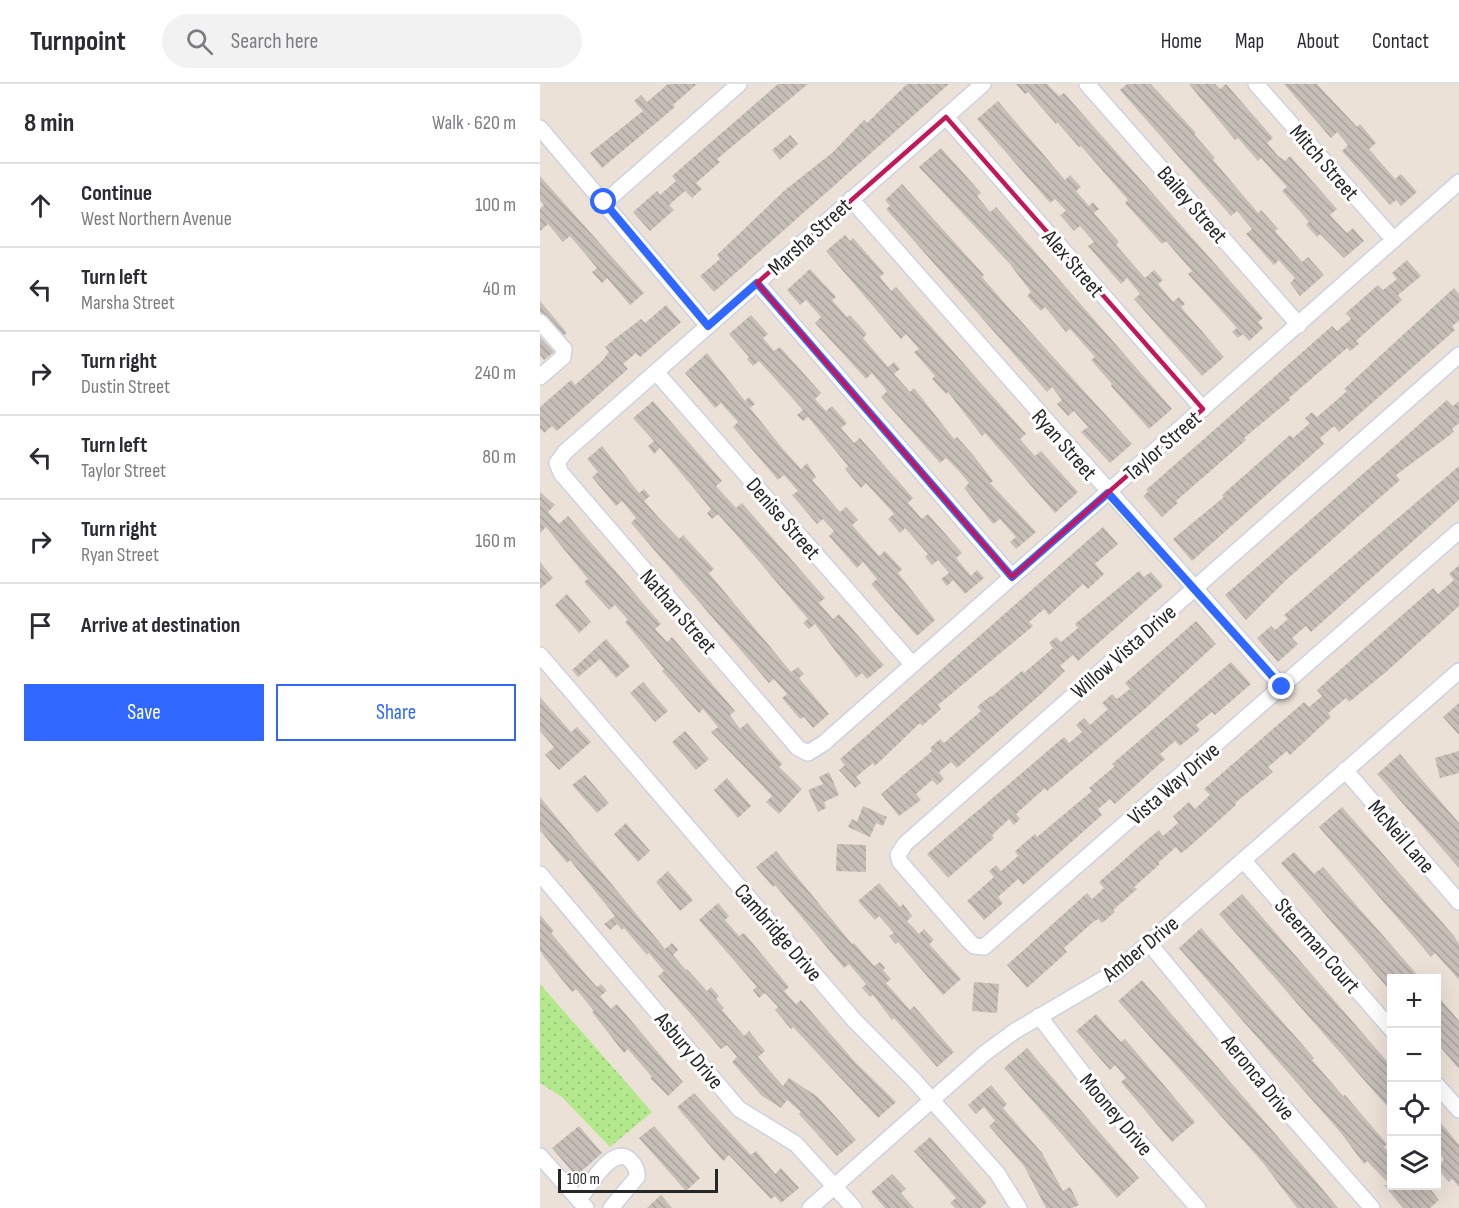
<!DOCTYPE html>
<html lang="en">
<head>
<meta charset="utf-8">
<style>
  :root { --surface:#fff; --page:#f2f2f3; --text:#2b2b33; --muted:#7c7c81; --line:#e1e1e2; --accent:#3067ff }
  body { margin:0; font-family:"Sofia Sans Condensed",sans-serif; background:var(--page); color:var(--text) }
  .controls { position:absolute; right:18px; bottom:18px; display:grid; overflow:hidden; border-radius:0px; box-shadow:0 6px 24px #0002 }
  .controls button { width:54px; height:54px; display:grid; place-items:center; padding:0; border:0; border-bottom:2px solid var(--line); background:var(--surface); color:var(--text); font:30px sans-serif }
  .scale { position:absolute; left:18px; bottom:15px; width:160px; box-sizing:border-box; padding-left:6px; border:3px solid #272727; border-top:0; font-size:16px; line-height:21px; white-space:nowrap; color:#272727; -webkit-text-stroke:4px #fff; paint-order:stroke }
  .stop { position:absolute; width:18px; height:18px; margin:-14px; border:4px solid #3067ff; border-radius:50%; background:#fff }
  .stop.end { background:#3067ff; border-color:#fff; box-shadow:0 2px 6px #0008 }
  .list { margin:0; padding:0; list-style:none }
  h2 { display:flex; justify-content:space-between; align-items:center; height:78px; margin:0; padding:0 24px; font-size:26px }
  h2 small { font-size:20px; font-weight:400; color:var(--muted) }
  .list li { display:grid; grid-template-columns:39px 1fr auto; gap:18px; align-items:center; box-sizing:border-box; height:84px; padding:0 24px; border-top:2px solid var(--line) }
  .list b { display:block; font-size:22px; white-space:nowrap }
  .list p { margin:0; font-size:20px; white-space:nowrap; color:var(--muted) }
  .list em { font-size:20px; font-style:normal; color:var(--muted) }
  .actions { display:flex; gap:12px; padding:18px 24px }
  .actions a { flex:1; padding:14px 0; border:2px solid var(--accent); border-radius:0px; text-align:center; font-size:21px; color:var(--accent) }
  .actions .main { background:var(--accent); color:#fff }
  .icon { flex:none; width:33px; height:33px; fill:none; stroke:currentColor; stroke-width:2; stroke-linecap:round; stroke-linejoin:round }
  .map { position:relative; flex:none; width:919px; height:1124px; overflow:hidden }
  header { display:flex; align-items:center; gap:36px; box-sizing:border-box; height:84px; padding:0 30px; background:var(--surface); border-bottom:2px solid var(--line) }
  header strong { font-size:28px }
  nav { display:flex; gap:33px; margin-inline-start:auto; font-size:21px }
  .search { width:420px; height:54px; background:var(--page); display:flex; align-items:center; gap:15px; box-sizing:border-box; padding:0 21px; border-radius:33px; color:var(--muted); font-size:22px }
  main { display:flex }
  aside { flex:1; background:var(--surface) }
  .map>svg:first-child { display:block }
  .grass { fill:url(#grass-dots) }
  .building { fill:url(#building-back-hatch) }
  .lines { fill:none; stroke-linecap:round; stroke-linejoin:round }
  .minor-casing { stroke:#ccd2e2; stroke-width:18 }
  .minor { stroke:#fff; stroke-width:15 }
  .route { stroke:#3067ff; stroke-width:8 }
  .marked { fill:none; stroke:#c2185b; stroke-width:4.5; stroke-linejoin:round }
  .labels { text-anchor:middle; stroke-width:6; stroke-linejoin:round; paint-order:stroke }
  .street-label { font-size:22px; fill:#272727; stroke:#fff }
</style>
</head>
<body>
<header>
<strong>Turnpoint</strong>
<div class="search"><svg class="icon" aria-label="search" viewBox="0 0 24 24"><circle cx="10" cy="10" r="6"/><path d="M15 15l6 6"/></svg>Search here</div>
<nav><a>Home</a><a>Map</a><a>About</a><a>Contact</a></nav>
</header>
<main>
<aside>
<h2>8 min<small>Walk · 620 m</small></h2>
<ul class="list">
<li><svg class="icon" aria-label="ahead" viewBox="0 0 24 24"><path d="M12 20V5M6 11l6-6 6 6"/></svg><div><b>Continue</b><p>West Northern Avenue</p></div><em>100 m</em></li>
<li><svg class="icon" aria-label="left" viewBox="0 0 24 24"><path d="M17 20v-9H6M10 6l-5 5 5 5"/></svg><div><b>Turn left</b><p>Marsha Street</p></div><em>40 m</em></li>
<li><svg class="icon" aria-label="right" viewBox="0 0 24 24"><path d="M7 20v-9h11M14 6l5 5-5 5"/></svg><div><b>Turn right</b><p>Dustin Street</p></div><em>240 m</em></li>
<li><svg class="icon" aria-label="left" viewBox="0 0 24 24"><path d="M17 20v-9H6M10 6l-5 5 5 5"/></svg><div><b>Turn left</b><p>Taylor Street</p></div><em>80 m</em></li>
<li><svg class="icon" aria-label="right" viewBox="0 0 24 24"><path d="M7 20v-9h11M14 6l5 5-5 5"/></svg><div><b>Turn right</b><p>Ryan Street</p></div><em>160 m</em></li>
<li><svg class="icon" aria-label="arrive" viewBox="0 0 24 24"><path d="M6 21V4h12l-3 4 3 4H6"/></svg><div><b>Arrive at destination</b></div></li>
</ul>
<div class="actions"><a class="main">Save</a><a>Share</a></div>
</aside>
<div class="map">
<svg width="919" height="1124" viewBox="0 0 919 1124">
  <defs>
    <pattern id="grass-dots" width="8" height="8" patternUnits="userSpaceOnUse" patternTransform="scale(1.5)"><rect width="8" height="8" fill="#b3e88d"/><path d="M2 2h.1M6 6h.1" fill="none" stroke="#9ac77a" stroke-width="1.8" stroke-linecap="round"/></pattern>
    <pattern id="building-back-hatch" width="6" height="6" patternUnits="userSpaceOnUse" patternTransform="scale(1.5)"><rect width="6" height="6" fill="#c6beb7"/><path d="M-1 5l2 2M0 0l6 6M5-1l2 2" fill="none" stroke="#aaa39d"/></pattern>
  </defs>
  <rect width="100%" height="100%" fill="#ece1d7"/>
  <path class="grass" d="M0,900L112,1028L70,1063L22,1013L0,999Z"/>
  <path class="building" d="M128,0H157L133,21L135,23L62,84L50,69L103,27L94,17L101,11L107,18Z
    M238,0H268L177,75L180,78L156,99L162,105L152,114L145,107L129,121L134,126L110,147L93,128L117,107L120,111L136,97L132,92Z
    M367,0H409L174,208L160,192L180,175L177,171L245,106L292,69L324,36L327,39Z
    M476,0H507L519,12L524,9L723,234L718,238L723,244L709,257L703,250L698,254L692,248L697,244L648,190L652,187L626,157L622,160L585,119L588,116L541,62L539,63L517,38L516,40L488,8L485,10Z
    M587,0H611L656,49L654,50L675,74L673,76L718,129L721,126L738,145L735,147L762,178L768,173L784,191L760,212L750,199L755,194L744,182L739,176L734,181L706,150L712,145L697,127L691,132L580,6Z
    M649,0H675L680,5L686,0L733,54L727,59L738,72L745,77L750,72L797,125L790,131L802,144L807,149L813,144L824,157L804,174L780,150L777,153L766,141L769,138L742,107L747,103L721,74L718,77L698,54L695,56Z
    M744,0H777L817,43L820,40L836,59L829,65L855,95L861,90L877,108L861,122L856,116L850,121L802,67L808,61L797,48L791,54Z
    M458,17L525,96L530,91L541,103L536,107L549,122L553,118L559,125L554,129L579,158L576,161L605,194L614,186L623,196L618,200L633,218L639,213L645,220L641,223L684,273L662,292L594,215L600,210L587,194L581,200L548,162L554,158L540,142L534,147L520,131L526,127L515,115L510,119L437,35Z
    M250,51L258,60L240,76L232,66Z
    M401,64L441,109L437,112L450,128L456,123L632,325L609,345L571,302L572,300L551,276L555,273L530,245L526,248L505,223L501,227L487,212L491,208L469,179L379,83Z
    M0,92L104,209L90,221L67,194L62,199L52,188L57,184L30,152L23,158L8,140L0,147V125L4,121L0,116Z
    M362,100L444,191L442,193L468,223L592,360L570,379L541,348L548,343L534,327L528,332L517,320L522,316L512,303L507,308L346,125L350,122L345,116Z
    M305,151L310,157L313,154L344,189L340,193L351,207L356,203L486,350L480,355L495,372L501,367L538,408L515,429L445,349L442,352L408,308L406,310L392,295L395,292L374,268L379,265L366,250L361,255L286,167Z
    M867,176L881,192L858,211L862,216L816,257L819,260L810,267L807,264L749,314L750,316L704,354L706,356L636,417L638,419L622,433L603,412L608,408L606,406L792,242L797,247L811,235L806,229L838,201L843,206L857,195L852,189Z
    M270,185L296,213L292,216L307,233L310,231L327,250L323,254L348,283L354,278L360,285L354,290L370,308L374,304L414,355L417,353L434,372L453,397L450,399L496,448L476,465L470,458L476,453L460,435L453,440L424,404L429,399L418,386L406,374L400,379L341,313L347,307L332,289L326,295L275,239L281,233L266,216L260,221L247,206Z
    M914,204L919,210V237L912,242L915,246L799,348L794,342L780,354L784,360L652,477L633,455L684,413L682,411L750,351L753,354L770,339L765,334L772,328L777,333L807,307L804,305Z
    M0,217L27,249L24,251L7,232L0,228Z
    M126,221L141,238L100,273L96,269L83,280L88,285L17,347L12,342L4,349L0,344V323L31,296L35,301L62,277L69,268L65,263L76,254L101,235L105,239Z
    M211,231L228,250L223,254L234,267L240,263L281,309L275,315L286,327L292,322L307,339L301,344L314,359L320,354L373,414L368,419L382,435L388,430L422,469L416,474L431,492L437,486L444,494L425,510L413,496L407,502L401,495L409,489L398,476L392,481L385,473L388,470L365,444L360,449L348,435L354,430L326,399L321,404L305,385L308,382L268,333L263,337L257,331L263,326L219,277L213,282L207,275L209,273L189,250Z
    M0,253L14,268L4,276L0,271Z
    M167,269L205,317L209,313L215,320L210,324L243,365L261,385L267,379L276,393L272,396L300,428L306,423L318,436L312,441L339,472L345,467L362,485L358,489L395,536L377,552L331,500L337,495L323,478L317,484L289,452L294,447L283,435L277,440L252,411L258,407L244,391L238,396L193,343L198,338L187,326L181,319L175,324L145,289Z
    M907,316L913,322L919,317V339L912,345L914,348L856,391L860,396L745,497L706,536L685,511Z
    M113,317L182,397L176,402L196,424L202,419L285,514L279,519L293,535L299,530L344,581L327,595L322,589L316,594L275,540L269,545L263,539L268,535L193,447L178,430L172,435L167,429L171,425L120,364L114,370L108,362L114,357L93,334Z
    M62,362L99,409L104,405L110,412L104,417L119,434L139,455L143,451L174,485L169,489L173,494L251,588L258,583L264,590L259,594L289,630L273,644L264,633L260,635L242,614L247,610L234,595L229,599L91,439L96,434L82,417L76,422L52,393L58,388L47,375Z
    M919,382V416L771,548L766,542L752,554L758,560L738,578L717,554L731,542L735,546L748,535L744,531Z
    M0,408L15,421L8,428L19,440L28,432L121,540L115,545L127,558L132,553L195,627L190,631L200,645L207,639L242,680L239,683L262,705L239,730L226,718L232,712L171,648L178,643L163,625L159,629L122,587L124,585L85,538L88,536L75,521L69,526L44,498L48,495L6,443L0,449Z
    M563,443L578,460L555,480L564,490L548,505L543,500L509,531L504,525L489,538L493,542L398,621L401,625L382,642L380,639L335,682L333,679L316,693L321,699L315,704L299,686L305,681L300,675Z
    M0,478L13,494L0,505Z
    M919,481V522L846,588L809,618L806,614L788,629L791,633L750,671L747,667L728,683L733,688L695,719L696,721L648,764L641,769L636,763L618,779L620,780L594,803L597,805L573,826L575,828L562,839L558,835L552,839L524,864L527,868L487,904L467,881L547,809L552,815L564,804L559,798L602,760L619,746L623,752L638,739L633,732L649,718L655,725L670,711L664,705L764,618L769,623L782,612L777,606L893,504L898,510L914,496L909,490Z
    M599,487L604,493L611,488L623,502L538,577L533,571L520,582L525,587L502,609L417,684L411,678L399,688L404,695L397,701L392,696L376,710L381,716L359,732L341,710L392,667L390,664L400,655L404,659L441,627L437,623L450,612L451,613L482,587L484,589L513,564L509,559L516,553L521,558L538,544L535,540Z
    M27,510L51,538L39,549L15,521Z
    M656,537L676,560L606,624L507,707L505,704L476,730L480,735L474,741L469,735L452,751L454,754L408,794L387,770L524,653L529,659L542,648L536,641L544,634L550,641L568,625L562,619L572,610L577,615L590,605L585,599Z
    M66,555L90,582L76,594L60,575L38,593L32,586Z
    M691,578L711,600L675,631L672,628L656,641L660,646L640,662L635,657L620,670L625,675L575,720L570,715L558,725L562,731L483,801L478,795L458,813L463,819L444,836L427,817L454,793L449,787L456,781L461,787L478,772L475,767L495,750L497,753L552,707L549,704L575,682L572,680Z
    M103,598L128,627L115,638L90,609Z
    M0,613L31,648L37,643L51,658L19,686L5,671L14,663L0,647Z
    M919,619V651L903,633Z
    M145,647L169,675L156,686L132,658Z
    M919,667V689L900,694L895,674Z
    M860,670L919,739V784L837,690Z
    M289,688L299,711L284,718L286,724L278,728L268,706L283,700L279,693Z
    M45,691L69,719L57,729L32,701Z
    M187,694L211,722L198,734L174,706Z
    M0,713L125,865L132,859L138,866L133,871L146,886L147,885L167,907L171,903L179,912L176,915L184,924L182,926L204,952L209,947L225,967L218,973L243,1002L249,994L278,1013L316,1056L297,1072L259,1030L261,1028L247,1016L241,1024L221,1011L192,978L197,973L187,961L181,965L118,892L124,887L109,869L107,871L84,844L82,846L77,840L70,846L64,840L75,832L30,776L27,779L0,746Z
    M323,722L347,733L343,742L336,739L330,753L308,743L312,735L317,738Z
    M802,723L914,852L919,860V896L895,869L891,873L779,743Z
    M86,739L110,767L98,778L74,750Z
    M297,760L326,761V788L296,787Z
    M236,767L312,860L314,859L334,882L340,878L345,884L343,886L351,895L346,899L370,926L374,922L414,968L397,983L354,934L352,936L333,911L330,913L322,904L326,900L309,880L304,884L235,801L233,803L216,783Z
    M754,768L774,790L783,783L880,894H852V909L741,779Z
    M128,787L153,816L140,827L116,798Z
    M339,799L360,823L363,820L372,832L367,837L379,850L384,845L394,856L389,860L421,895L403,911L358,858L356,860L349,852L354,849L339,832L335,836L318,817Z
    M702,810L852,983V1028L679,830Z
    M178,819L189,832L185,836L199,852L204,849L249,903L244,907L256,920L261,916L315,978L356,1018L338,1034L253,943L251,945L235,926L238,923L225,909L219,914L213,906L217,903L159,836Z
    M0,831L14,847L11,849L47,892L57,903L61,900L67,907L60,912L71,925L77,920L143,998L128,1012L110,994L112,993L88,965L84,969L52,928L54,927L36,905L32,908L4,873L0,866Z
    M661,844L774,974L772,976L803,1012L805,1011L847,1060L844,1063L852,1071V1101H887L899,1116L890,1124H863L844,1101H850L827,1077L824,1080L801,1049L639,864Z
    M602,896L770,1090L798,1124H757L724,1080L578,917Z
    M434,898L459,900L457,929L432,927Z
    M897,911L919,937V985L897,959Z
    M556,930L581,958L585,955L655,1038L632,1058L581,998L586,994L575,981L570,986L536,947Z
    M487,964L599,1094L577,1114L464,984Z
    M451,1001L467,1020L463,1024L502,1069L523,1107L530,1103L539,1121L532,1124H506L484,1082L449,1042L455,1037L444,1023L436,1030L428,1021Z
    M154,1009L208,1068L211,1071L216,1067L235,1090L241,1084L259,1104L241,1119L235,1112L231,1115L189,1071L183,1077L137,1023Z
    M897,1034L919,1061V1103L912,1095L909,1098L897,1084L904,1075L897,1067Z
    M39,1042L62,1069L36,1092L12,1064Z
    M114,1042L160,1094L146,1107L99,1054Z
    M390,1053L447,1118L441,1124H415L410,1119L416,1114L374,1067Z
    M352,1090L366,1105L361,1109L374,1124H345L331,1108Z
    M121,1111L132,1124H107Z"/>
  <g class="lines">
    <g class="minor-casing">
      <path id="minor" d="M443,0L25,368L17,379L21,389L258,664L268,669L284,659L919,98
        M547,0L759,241
        M716,0L854,156
        M406,33L663,325
        M0,44L168,242
        M311,115L742,603
        M64,119L199,0
        M217,199L472,493
        M0,238L24,265L23,273L0,293
        M919,271L365,760L358,771L360,778L429,857L434,862L444,863L919,447
        M116,288L372,580
        M0,571L314,936L373,995L457,1089L479,1124
        M805,686L919,818
        M703,776L852,946
        M0,790L199,1025L256,1060L314,1124
        M609,859L752,1033L832,1124
        M499,932L567,1021L658,1124
        M896,1000L919,1026
        M0,1072L46,1124
        M39,1116C48,1104 73,1059 90,1076C95,1081 98,1086 97,1093L71,1124
        M270,1124L445,969L475,947L577,887L919,587"/>
    </g>
    <use href="#minor" class="minor"/>
  </g>
  <g class="lines">
    <path class="route" d="M64,118L168,242L217,199L472,493L568,409L742,603"/>
  </g>
  <path class="marked" d="M406,33L663,325L472,493L217,199Z"/>
  <g class="labels">
    <g class="street-label">
      <text transform="translate(785 78) rotate(49)" y="8">Mitch Street</text>
      <text transform="translate(653 120) rotate(49)" y="8">Bailey Street</text>
      <text transform="translate(269 152) rotate(-42)" y="8">Marsha Street</text>
      <text transform="translate(534 179) rotate(49)" y="8">Alex Street</text>
      <text transform="translate(525 360) rotate(49)" y="8">Ryan Street</text>
      <text transform="translate(622 361) rotate(-41)" y="8">Taylor Street</text>
      <text transform="translate(244 434) rotate(49)" y="8">Denise Street</text>
      <text transform="translate(139 527) rotate(49)" y="8">Nathan Street</text>
      <text transform="translate(583 567) rotate(-41)" y="8">Willow Vista Drive</text>
      <text transform="translate(633 699) rotate(-41)" y="8">Vista Way Drive</text>
      <text transform="translate(862 752) rotate(49)" y="8">McNeil Lane</text>
      <text transform="translate(239 848) rotate(49)" y="8">Cambridge Drive</text>
      <text transform="translate(778 861) rotate(49)" y="8">Steerman Court</text>
      <text transform="translate(600 864) rotate(-39)" y="8">Amber Drive</text>
      <text transform="translate(150 966) rotate(50)" y="8">Asbury Drive</text>
      <text transform="translate(719 993) rotate(51)" y="8">Aeronca Drive</text>
      <text transform="translate(577 1030) rotate(50)" y="8">Mooney Drive</text>
    </g>
  </g>
</svg>
<div class="controls">
<button>+</button>
<button>−</button>
<button><svg class="icon" aria-label="locate" viewBox="0 0 24 24"><circle cx="12" cy="12" r="6"/><path d="M12 2v4M12 18v4M2 12h4M18 12h4"/></svg></button>
<button><svg class="icon" aria-label="layers" viewBox="0 0 24 24"><path d="M12 4l9 5-9 5-9-5zM3 14l9 5 9-5"/></svg></button>
</div>
<div class="scale">100 m</div>
<div class="stop" style="left:64px;top:118px"></div>
<div class="stop end" style="left:742px;top:603px"></div>
</div>
</main>
</body>
</html>
